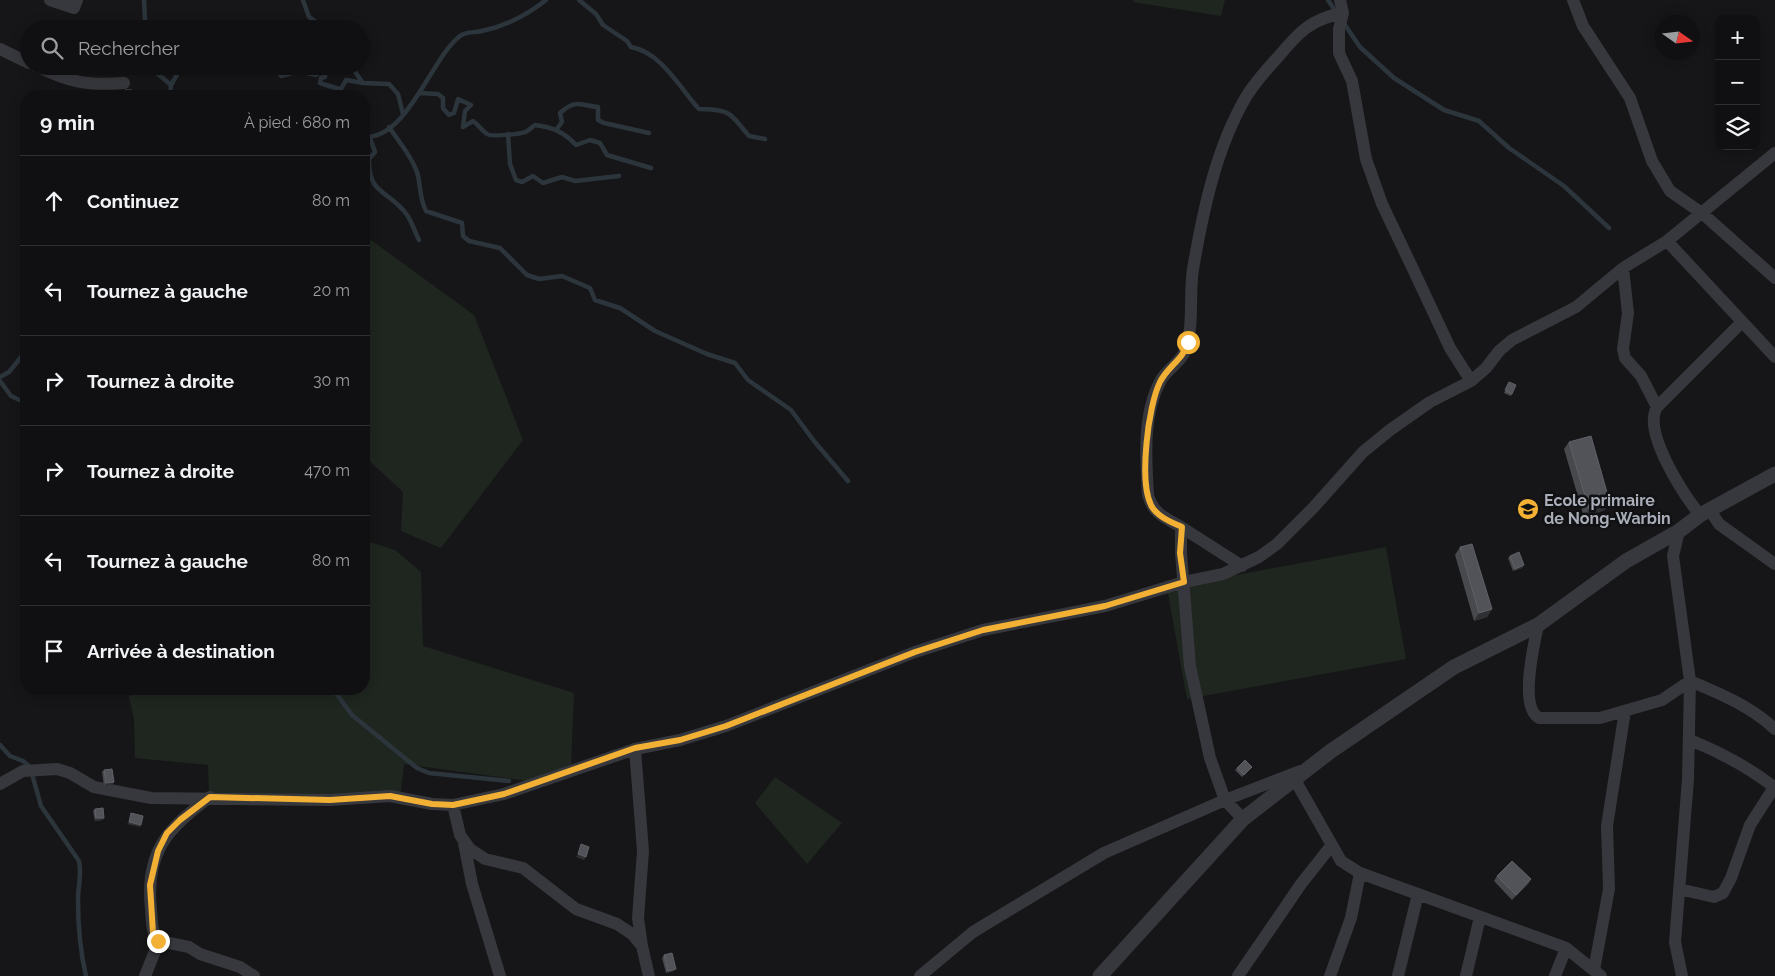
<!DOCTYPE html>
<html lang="fr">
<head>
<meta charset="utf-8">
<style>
  :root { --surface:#101012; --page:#1e1e20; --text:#f1f3f6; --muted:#9c9d9f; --line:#303032 }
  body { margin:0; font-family:Raleway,sans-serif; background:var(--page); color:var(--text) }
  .controls { position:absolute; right:15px; top:15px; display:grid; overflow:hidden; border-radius:10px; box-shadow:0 2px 12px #0003 }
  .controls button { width:45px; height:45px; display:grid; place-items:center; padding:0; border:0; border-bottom:1px solid var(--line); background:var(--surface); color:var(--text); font:25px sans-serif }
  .compass { position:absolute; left:1655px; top:15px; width:45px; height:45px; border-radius:50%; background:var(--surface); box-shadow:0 2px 12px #0003; rotate:104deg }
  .stop { position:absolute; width:15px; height:15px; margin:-11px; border:4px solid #f2b134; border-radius:50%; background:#fff }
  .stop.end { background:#f2b134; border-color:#fff; box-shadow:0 1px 5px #0008 }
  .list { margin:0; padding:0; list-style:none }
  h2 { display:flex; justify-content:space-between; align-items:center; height:65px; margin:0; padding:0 20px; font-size:21px }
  h2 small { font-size:16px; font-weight:400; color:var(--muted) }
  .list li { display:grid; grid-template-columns:32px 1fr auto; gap:15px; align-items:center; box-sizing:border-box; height:90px; padding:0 20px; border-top:1px solid var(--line) }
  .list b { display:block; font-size:19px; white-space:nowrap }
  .list em { font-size:16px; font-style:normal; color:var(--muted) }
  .icon { flex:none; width:28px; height:28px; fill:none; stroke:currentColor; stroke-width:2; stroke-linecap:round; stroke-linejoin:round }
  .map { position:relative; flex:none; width:1775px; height:976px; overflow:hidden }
  .search { position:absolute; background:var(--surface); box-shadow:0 2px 12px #0003; left:20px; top:20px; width:350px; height:55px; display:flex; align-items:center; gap:12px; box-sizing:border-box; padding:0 18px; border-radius:28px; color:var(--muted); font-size:19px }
  .panel { position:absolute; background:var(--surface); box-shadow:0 2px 12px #0003; left:20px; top:90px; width:350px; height:605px; border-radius:20px }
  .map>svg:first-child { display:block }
  .green { fill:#1e261f }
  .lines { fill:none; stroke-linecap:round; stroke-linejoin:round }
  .stream { stroke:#2c353c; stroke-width:4.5 }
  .minor { stroke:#37383d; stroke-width:12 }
  .tertiary { stroke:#37383d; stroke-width:15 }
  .wall { fill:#47494d }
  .shaded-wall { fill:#2f3033 }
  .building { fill:#525359; stroke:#5f6168 }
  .route { stroke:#f2b134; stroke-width:6 }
  .labels { text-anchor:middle; stroke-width:5; stroke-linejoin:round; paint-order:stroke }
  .poi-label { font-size:16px; font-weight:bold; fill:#a8adb8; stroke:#111113; text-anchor:start }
</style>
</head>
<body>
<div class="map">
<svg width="1775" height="976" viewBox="0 0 1775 976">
  <rect width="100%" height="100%" fill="#161618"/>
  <path class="green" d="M1133,0H1225L1221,16L1133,2Z
    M364,235L474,315L523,440L441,548L401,531L403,492L364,456Z
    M364,540L395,550L421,572L423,646L574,693L571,770L529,781L404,764L400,798L209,799L208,765L135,758L134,719L129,697L131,689H364Z
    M1386,547L1406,659L1187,699L1167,588Z
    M775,777L842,823L807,864L755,803Z"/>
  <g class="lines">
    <path class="stream" d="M144,0L145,21L149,29
      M303,0L309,17L315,21L316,29
      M579,0L596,14L603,25L627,41L631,47C661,52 680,88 699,109C730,109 730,113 749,136L765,139
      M1328,0L1336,12
      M1343,22L1360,47L1394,78L1444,110L1479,121L1509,148L1564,186L1609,228
      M158,66V74L171,85L170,96
      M309,66L325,74V77L321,78L320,83C323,84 339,89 341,89L346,80L363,83
      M351,66L363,83L389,84L398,94L403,114
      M260,68L277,69L281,76L299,71L316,75L320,72
      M171,85L182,66
      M419,93L438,94L443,98V108L449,115L454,113L458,99L471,105L465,111L463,127L473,121C479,125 481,130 487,134C490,137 521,134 525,132C528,131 532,127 535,125C552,127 564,132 576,145L590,140L600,143L607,155L651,168
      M389,127C399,142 411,155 417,172C421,185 419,198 426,211L462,223L463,236L469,241L500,248L527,275L539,279L562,276L590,288L595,300L620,308L655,331L707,354L735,363L748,380L791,410L814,441L848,481
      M556,130L562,122L560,113C576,99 579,105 598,107V120L604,123L649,133
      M508,134L510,164L516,180L522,182L533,176L543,183L562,177L575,181L619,176
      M364,137C407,140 431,58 460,36C466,31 475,33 482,31C506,26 527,15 546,0
      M370,138L375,152L369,159C368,196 390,190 407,215C412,222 415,232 419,240
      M0,377L9,372L26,351
      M0,381L11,396L26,403
      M26,439L24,449L26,451
      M333,689L352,715L417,768L429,773L509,781
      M0,745L10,756L23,761L30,767L41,806L79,861C82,874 78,886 78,899C78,925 80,951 86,976"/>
    <path class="minor" d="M50,0L74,8L77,0
      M1340,0L1343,13L1339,29V53L1352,81L1366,159L1382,204L1413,269L1450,348L1471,381
      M1573,0L1583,26L1630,98L1652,161L1670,191L1703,214L1775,278
      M0,49L29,63
      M36,66C70,82 86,86 124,83
      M1667,241L1775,357
      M1623,268L1628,313L1623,349L1625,358L1641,376L1657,407
      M1710,510L1719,524L1775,564
      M1700,515C1684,495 1642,432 1657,407L1742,322
      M1181,527L1242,566
      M1679,531L1673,556L1690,681L1688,779L1675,942L1682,976
      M1538,625C1534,644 1519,707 1539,718H1600L1662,700L1690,681C1721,694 1750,706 1775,729
      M1690,740C1720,752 1748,767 1774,787
      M635,749L643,851L638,918L642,946
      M1295,780L1341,861L1360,873L1566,948L1601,976
      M0,784L23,771L57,769L70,773L94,787L151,798L330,800L390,796L432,804L453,805L504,794L635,749L680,740L726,726L915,652L983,630L1105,606L1184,582L1223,574L1259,557L1277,544L1313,508L1363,452L1390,430L1430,402L1471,381L1486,368L1499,351L1512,340L1576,307L1623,268L1667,241L1775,153
      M210,797C167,829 145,852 151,909C152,920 151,933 159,941L189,947L200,954L240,967L254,976
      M453,805L460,835L470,849L485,859L523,868L576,909L617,924L632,934L642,946L649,976
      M1243,819L1225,800L1210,758L1190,666L1181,553V527C1166,518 1153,514 1148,495C1146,459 1142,414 1161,380C1167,369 1183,361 1186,348C1194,323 1189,295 1193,269C1203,211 1216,148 1246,97C1255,82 1267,69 1279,56C1299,32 1311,19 1343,13
      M464,843L472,884L500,976
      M1679,889L1714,897L1723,893L1731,878L1750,825L1775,786
      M1594,970L1609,889L1607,826L1625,711
      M145,976L159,941
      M920,976L973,932L1104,853L1225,800L1300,771
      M1238,976L1301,884L1331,846
      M1330,976L1351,918L1360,873
      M1398,976L1418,894
      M1466,976L1480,917
      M1555,976L1566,948"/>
    <path class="tertiary" d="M1100,976L1243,819L1331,751L1454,667L1538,625L1626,561L1679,531L1700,515L1775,474"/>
  </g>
  <path class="wall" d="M1509,382L1512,394L1511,396L1504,393Z
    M1569,442L1605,510L1584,517L1564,449Z
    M1460,547L1492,609L1487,617L1474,621L1455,555Z
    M1510,556L1524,565L1522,568L1513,571L1508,558Z
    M1237,768L1250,769L1242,777L1235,770Z
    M104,770L114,782L112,785L104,786L102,772Z
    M95,809L104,818L102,820L95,821L93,811Z
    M1497,876L1531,879L1528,884L1512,900L1494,881Z
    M664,955L674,971L666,973L662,958Z"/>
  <path class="shaded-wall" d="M1610,503L1605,510L1584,517L1589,509Z
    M1524,565L1522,568L1513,571L1515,569Z
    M1492,609L1487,617L1474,621L1479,613Z
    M114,782L112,785L104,786L106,783Z
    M96,818H104L102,820L95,821Z
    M129,822L141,825L140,827L127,824Z
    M578,854L586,857L584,860L576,857Z
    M1531,879L1528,884L1512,900L1516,895Z
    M676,969L674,971L666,973L668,971Z"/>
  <path class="building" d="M125,90H132L133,96H125Z
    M1509,382L1516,385L1512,394L1505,390Z
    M1591,436L1610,503L1589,509L1569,442Z
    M1472,544L1492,609L1479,613L1460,547Z
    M1519,552L1524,565L1515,569L1510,556Z
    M1245,760L1252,767L1244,775L1237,768Z
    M112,769L114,782L106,783L104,770Z
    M103,808L104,818H96L95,809Z
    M131,813L143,816L141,825L129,822Z
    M581,844L589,847L586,857L578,854Z
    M1512,861L1531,879L1516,895L1497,876Z
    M672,953L676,969L668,971L664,955Z"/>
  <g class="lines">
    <path class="route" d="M158,941L153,933L150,885L158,851L167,833L180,820L210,797L330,800L390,796L432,804L453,805L504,794L635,748L680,740L726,726L915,652L983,630L1105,606L1184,582L1180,553L1182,527C1171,522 1156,516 1151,505C1139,481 1148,406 1160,382C1168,366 1184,359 1188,342"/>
  </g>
  <defs>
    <g id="school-disc" transform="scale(1.125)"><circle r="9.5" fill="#f2b134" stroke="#111113"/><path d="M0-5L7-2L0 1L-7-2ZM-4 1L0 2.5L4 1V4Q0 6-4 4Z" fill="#111"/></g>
  </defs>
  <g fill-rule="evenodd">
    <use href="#school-disc" x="1528" y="509"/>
  </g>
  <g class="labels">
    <g class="poi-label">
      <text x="1544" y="506">Ecole primaire<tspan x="1544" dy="18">de Nong-Warbin</tspan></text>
    </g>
  </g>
</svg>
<div class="controls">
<button>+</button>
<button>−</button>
<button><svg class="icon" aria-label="layers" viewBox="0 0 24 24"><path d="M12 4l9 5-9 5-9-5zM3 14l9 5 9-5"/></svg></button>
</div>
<svg class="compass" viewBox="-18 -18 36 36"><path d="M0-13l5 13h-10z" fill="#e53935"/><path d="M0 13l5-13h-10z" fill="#9c9d9f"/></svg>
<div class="stop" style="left:1188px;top:342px"></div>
<div class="stop end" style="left:158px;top:941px"></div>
<div class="search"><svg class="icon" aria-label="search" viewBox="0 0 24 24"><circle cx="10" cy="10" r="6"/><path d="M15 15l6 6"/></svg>Rechercher</div>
<section class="panel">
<h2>9 min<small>À pied · 680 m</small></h2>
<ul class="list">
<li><svg class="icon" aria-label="ahead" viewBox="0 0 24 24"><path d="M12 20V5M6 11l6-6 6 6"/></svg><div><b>Continuez</b></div><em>80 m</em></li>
<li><svg class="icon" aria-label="left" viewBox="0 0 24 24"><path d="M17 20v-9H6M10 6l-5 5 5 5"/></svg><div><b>Tournez à gauche</b></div><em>20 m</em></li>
<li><svg class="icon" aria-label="right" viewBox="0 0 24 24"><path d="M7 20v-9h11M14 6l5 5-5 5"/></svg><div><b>Tournez à droite</b></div><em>30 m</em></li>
<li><svg class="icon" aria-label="right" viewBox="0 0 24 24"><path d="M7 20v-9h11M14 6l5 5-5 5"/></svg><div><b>Tournez à droite</b></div><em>470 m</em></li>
<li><svg class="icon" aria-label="left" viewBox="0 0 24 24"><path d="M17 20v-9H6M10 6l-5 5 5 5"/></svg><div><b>Tournez à gauche</b></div><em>80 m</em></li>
<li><svg class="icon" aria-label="arrive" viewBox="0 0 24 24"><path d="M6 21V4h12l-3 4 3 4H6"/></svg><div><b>Arrivée à destination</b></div></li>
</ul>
</section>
</div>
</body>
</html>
